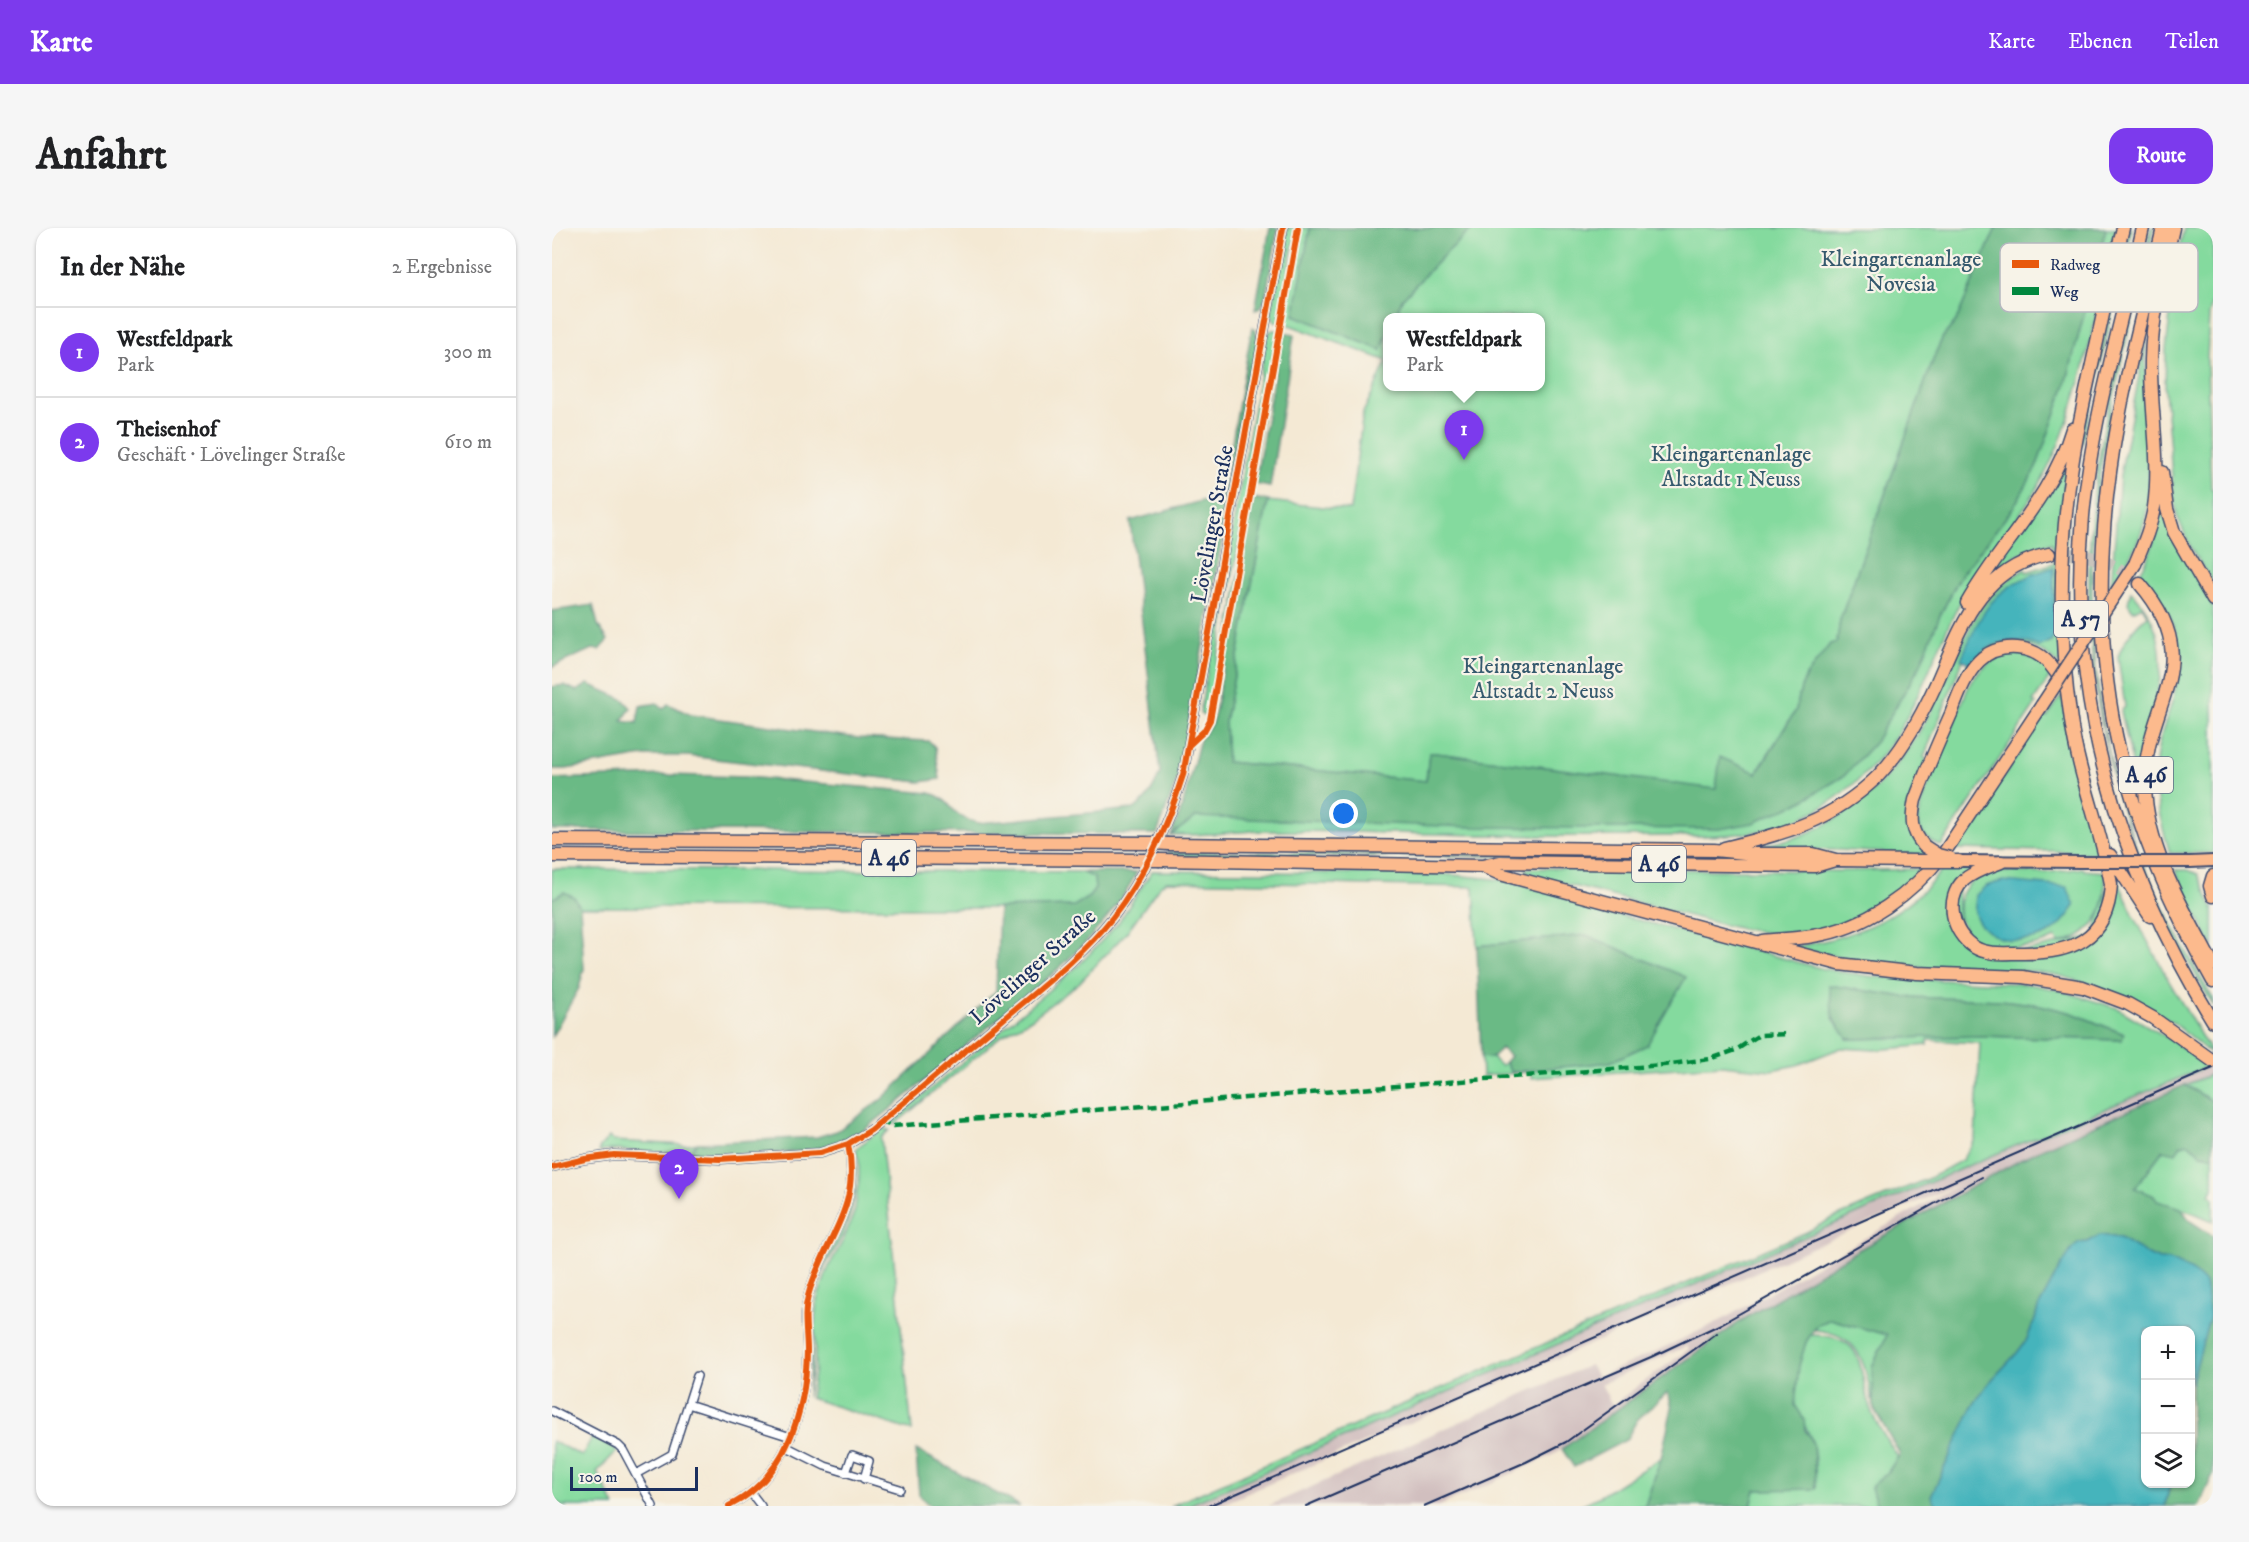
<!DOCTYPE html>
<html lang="de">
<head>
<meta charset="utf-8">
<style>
  :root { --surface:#fff; --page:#f6f6f6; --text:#202124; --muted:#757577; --line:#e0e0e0; --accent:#7c3aed }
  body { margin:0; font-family:"IM FELL DW Pica",serif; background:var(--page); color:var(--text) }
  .controls { position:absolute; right:18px; bottom:18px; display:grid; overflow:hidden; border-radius:12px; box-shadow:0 2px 4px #0004 }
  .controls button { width:54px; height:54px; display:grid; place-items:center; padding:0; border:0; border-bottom:2px solid var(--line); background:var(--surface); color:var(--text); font:30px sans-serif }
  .scale { position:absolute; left:18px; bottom:15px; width:128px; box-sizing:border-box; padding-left:6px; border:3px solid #1b2f5e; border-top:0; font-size:16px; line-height:21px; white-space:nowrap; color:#1b2f5e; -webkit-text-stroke:4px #f7f3e8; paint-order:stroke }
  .you { position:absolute; left:792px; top:586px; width:21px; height:21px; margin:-15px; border:4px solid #fff; border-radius:50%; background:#1a73e8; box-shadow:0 0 0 9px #1a73e833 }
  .badge { display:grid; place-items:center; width:39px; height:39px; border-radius:50%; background:var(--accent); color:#fff; font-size:20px; font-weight:700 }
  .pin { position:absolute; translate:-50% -50px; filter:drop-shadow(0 2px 3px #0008) }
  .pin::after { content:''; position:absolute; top:32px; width:21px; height:18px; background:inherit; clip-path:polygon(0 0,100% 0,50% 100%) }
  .popup { position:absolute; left:831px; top:85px; width:162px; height:78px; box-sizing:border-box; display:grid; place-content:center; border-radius:12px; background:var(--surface); filter:drop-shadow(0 2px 4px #0005); font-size:20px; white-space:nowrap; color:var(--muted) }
  .popup b { font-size:22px; color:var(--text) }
  .popup::after { content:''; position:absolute; left:50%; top:100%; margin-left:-12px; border:12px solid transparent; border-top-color:var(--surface) }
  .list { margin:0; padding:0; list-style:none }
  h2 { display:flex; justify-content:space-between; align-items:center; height:78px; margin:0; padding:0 24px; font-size:26px }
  h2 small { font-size:20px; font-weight:400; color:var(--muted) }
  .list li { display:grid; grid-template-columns:39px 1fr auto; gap:18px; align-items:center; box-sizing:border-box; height:90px; padding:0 24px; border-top:2px solid var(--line) }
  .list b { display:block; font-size:22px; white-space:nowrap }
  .list p { margin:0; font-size:20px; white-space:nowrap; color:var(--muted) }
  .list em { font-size:20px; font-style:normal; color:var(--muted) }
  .icon { flex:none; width:33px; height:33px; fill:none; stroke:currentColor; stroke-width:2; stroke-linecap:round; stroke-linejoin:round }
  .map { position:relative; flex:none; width:1661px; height:1278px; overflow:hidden; border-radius:18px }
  header { display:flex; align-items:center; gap:36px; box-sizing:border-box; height:84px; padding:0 30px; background:var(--accent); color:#fff }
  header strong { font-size:28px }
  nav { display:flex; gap:33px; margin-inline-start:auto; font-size:21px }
  .intro { display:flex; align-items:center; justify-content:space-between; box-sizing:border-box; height:144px; padding:0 36px }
  h1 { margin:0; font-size:42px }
  .button { padding:15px 27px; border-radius:18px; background:var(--accent); color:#fff; font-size:21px; font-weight:700 }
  main { display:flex; gap:36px; padding:0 36px }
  aside { flex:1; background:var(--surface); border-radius:18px; box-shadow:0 2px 4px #0004 }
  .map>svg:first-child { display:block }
  .industrial { fill:#d1bfbf; fill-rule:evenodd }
  .green { fill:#84da9e; stroke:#50847e; stroke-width:1.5; fill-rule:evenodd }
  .forest { fill:#6bba85; stroke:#437472; stroke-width:1.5 }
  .water { fill:#44b4bc; stroke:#30728d; stroke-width:1.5 }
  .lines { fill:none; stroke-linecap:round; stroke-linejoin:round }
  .motorway-tunnel { stroke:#c9c4bc; stroke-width:12; stroke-dasharray:12 6; stroke-linecap:butt }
  .minor-casing { stroke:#3c4b70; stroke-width:10 }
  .tertiary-casing { stroke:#3c4b70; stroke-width:11 }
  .primary-casing { stroke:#3c4b70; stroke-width:14 }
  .motorway-casing { stroke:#3c4b70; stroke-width:15 }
  .minor { stroke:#fff; stroke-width:7 }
  .tertiary { stroke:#fff; stroke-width:8 }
  .primary { stroke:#fcba8d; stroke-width:10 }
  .motorway { stroke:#fcba8d; stroke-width:12 }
  .rail { stroke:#1b2f5e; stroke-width:2 }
  .primary-bridge-casing { stroke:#3c4b70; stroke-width:14; stroke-linecap:butt }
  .motorway-bridge-casing { stroke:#3c4b70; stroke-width:15; stroke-linecap:butt }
  .primary-bridge { stroke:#fcba8d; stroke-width:10 }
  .motorway-bridge { stroke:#fcba8d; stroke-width:12 }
  .quiet { stroke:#00873e; stroke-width:4.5; stroke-dasharray:9 4.5; stroke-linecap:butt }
  .cycleway-casing { stroke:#f7f3e8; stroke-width:10 }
  .cycleway { stroke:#e8590c; stroke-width:6 }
  .labels { text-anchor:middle; stroke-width:4.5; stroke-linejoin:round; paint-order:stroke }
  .shield { fill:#f7f3e8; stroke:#5d6a87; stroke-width:1.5 }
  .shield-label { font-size:21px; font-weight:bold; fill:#1b2f5e }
  .park-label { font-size:22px; fill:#355a6e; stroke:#f7f3e8 }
  .street-label { font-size:22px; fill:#1b2f5e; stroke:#f7f3e8 }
  .key { fill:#f7f3e8; stroke:#b5b8bf; stroke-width:1.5 }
  .key-label { font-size:16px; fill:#1b2f5e }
</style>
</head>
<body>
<header>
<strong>Karte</strong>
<nav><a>Karte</a><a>Ebenen</a><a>Teilen</a></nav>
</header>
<div class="intro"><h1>Anfahrt</h1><a class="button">Route</a></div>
<main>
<aside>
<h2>In der Nähe<small>2 Ergebnisse</small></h2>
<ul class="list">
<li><span class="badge">1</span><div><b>Westfeldpark</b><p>Park</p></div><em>300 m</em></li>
<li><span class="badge">2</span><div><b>Theisenhof</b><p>Geschäft · Lövelinger Straße</p></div><em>610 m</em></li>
</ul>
</aside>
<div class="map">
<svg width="1661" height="1278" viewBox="0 0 1661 1278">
  <rect width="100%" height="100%" fill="#f7f3e8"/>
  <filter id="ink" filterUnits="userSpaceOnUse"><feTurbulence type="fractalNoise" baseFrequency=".0167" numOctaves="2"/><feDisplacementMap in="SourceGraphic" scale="12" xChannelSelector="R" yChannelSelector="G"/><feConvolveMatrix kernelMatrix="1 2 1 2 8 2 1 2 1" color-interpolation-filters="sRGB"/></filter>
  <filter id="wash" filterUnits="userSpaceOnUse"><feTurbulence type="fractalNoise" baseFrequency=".008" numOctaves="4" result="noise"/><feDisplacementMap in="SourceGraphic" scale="24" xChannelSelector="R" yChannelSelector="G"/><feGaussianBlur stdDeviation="1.35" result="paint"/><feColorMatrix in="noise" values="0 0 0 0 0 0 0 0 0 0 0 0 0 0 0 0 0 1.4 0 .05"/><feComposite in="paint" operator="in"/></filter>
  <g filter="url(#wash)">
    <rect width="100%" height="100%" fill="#f4e9d4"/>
    <path class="industrial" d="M1661,836V846L1481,925L1301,1025L1192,1091L999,1228L887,1278H716L1038,1137L1045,1149L1098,1126L1168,1093L1411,954L666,1278H634L1426,934ZM1135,1118L1137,1121L1060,1177L1049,1156Z"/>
    <path class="green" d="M735,0H744L727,95L723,93L719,86Z
      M749,0H758L742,87L829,122L835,107L836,158H988V89H843L850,71L891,28L921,0H1444L1404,93L1391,109L1384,124L1288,392L1285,414L1278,417L1254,448L1249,460L1244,482L1204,545L1164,562L884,525H877L874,553L675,534L673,494L716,273L798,282L811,185L835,133L732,95Z
      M1554,0H1564C1545,79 1530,176 1492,248C1469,291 1435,326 1411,369C1372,440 1362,511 1292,564C1269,582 1237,598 1208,603C1176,609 1142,608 1109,608C1050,609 990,608 930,607C855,606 780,602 705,603C676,604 648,608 619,607L644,589L1248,574L1292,548L1323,514L1409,347L1461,280L1484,240L1514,156Z
      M1577,0H1580L1530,217H1527Z
      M1599,0H1602C1583,81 1560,162 1548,244C1530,376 1541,514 1592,638C1612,684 1636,728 1661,771V777C1634,731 1608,685 1589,636C1541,510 1526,376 1545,243C1557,161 1580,81 1599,0Z
      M1632,0H1661V70L1657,87L1655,133L1659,261H1661V356L1639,320L1625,288L1621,260L1613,161L1614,122L1624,34Z
      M720,102H726L655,488L648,485L715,107Z
      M1594,111C1594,133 1593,155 1594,176C1596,219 1603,263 1589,305C1582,324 1570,341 1559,357L1568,248Z
      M1517,222L1509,435L1506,436C1491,422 1479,417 1459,414L1410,452L1416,434L1411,432L1372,529L1375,532L1359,570L1376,627L1285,622L1191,621C1212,617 1233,614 1253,606C1328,576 1366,516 1397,445C1418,399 1427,368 1473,341L1475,344L1502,335L1500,315C1476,319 1460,329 1442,344L1440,342Z
      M1610,275L1661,380V625H1618C1607,590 1598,553 1607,516C1610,500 1618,484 1622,467C1635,419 1622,381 1588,345C1601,323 1606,300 1610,275Z
      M1579,363C1610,394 1614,434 1603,474C1599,491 1592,507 1589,523C1587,534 1587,545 1586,556H1585L1569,483L1573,479L1566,429C1571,414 1583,396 1596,388L1590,378L1581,383L1576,375Z
      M1461,425C1478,428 1488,433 1500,446L1481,474L1484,476L1389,618C1364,608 1364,594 1371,570L1416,460C1428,440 1438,430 1461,425Z
      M1510,467L1525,552L1547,626L1500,623L1405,621L1491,487L1495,489Z
      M616,624L1258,630L1259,632L897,628H615Z
      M1430,639L1406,654V710L1449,729L1541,708L1562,643L1581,686L1618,755L1661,828L1622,795L1597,781L1540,757L1509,748L1481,743L1376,740L1326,736L1236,719C1296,712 1353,691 1390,641Z
      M974,640L1287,643L1371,641L1345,666L1316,684L1289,696L1255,704L1215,705L1176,698L975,646Z
      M1531,640L1532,642L1553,644C1556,679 1544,708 1507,715L1503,710C1484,720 1440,726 1422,712C1399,694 1403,659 1429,648C1446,640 1471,645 1489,645C1503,644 1517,642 1531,640Z
      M0,641L528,644L542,649L543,661L537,669L522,678L447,680L28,679L22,669L12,664L0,671Z
      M1623,642H1636L1646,646L1661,680V720Z
      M600,643L891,646L952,652L996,663L1033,678L1272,741L1323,749L1476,756L1507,762L1565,780L1623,814L1654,839L1425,934L634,1278H619L838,1182L1255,1004L1279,991L1380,949L1410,932L1423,912L1428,815L1376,812V817L1323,822L1289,820L1245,837L1219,842L1170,837L980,850L978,844L930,848L929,829L940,830L949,838L953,834L959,844L1058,834L1095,817L1133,749L1034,707L925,718L922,659L614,653L606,660L574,705L527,755L479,791L450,807L343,896L339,894L528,736L566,695ZM1277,758L1352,769L1449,772L1488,777L1520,785L1572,806L1569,812L1428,808L1295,811Z
      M1658,847L1661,850V874L1633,857Z
      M331,900L337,902L329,910L360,1203L258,1170L263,1140V1091L265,1072L277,1038L292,1011L303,982L307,950V933L304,923L306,919Z
      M57,909L62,913L133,917L146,915L141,919L138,925L58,922L47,924V921Z
      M1636,915L1649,926L1661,928V959L1658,967L1661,969V993L1642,985L1605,973L1583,960L1611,922Z
      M302,935H304L303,965L299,983L290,1009L273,1038L261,1072L260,1140L255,1169L258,1140L259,1073L271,1038L292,997L297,982L301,965Z
      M1278,1091L1335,1107L1320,1139L1322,1181C1312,1139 1313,1106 1262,1102L1264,1098Z
      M1258,1107C1320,1107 1303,1143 1320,1185C1326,1200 1337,1215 1346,1229L1336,1244L1319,1259L1325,1278H1199L1203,1262L1264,1260C1263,1245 1264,1228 1260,1213C1257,1204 1244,1184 1243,1175C1241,1157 1248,1122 1258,1107Z
      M40,1209L66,1222L45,1244L63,1278H9L0,1269V1213L30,1228Z
      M1109,1230L1093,1278H1027L1048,1268Z"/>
    <path class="forest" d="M718,0H726L713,72L709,79L703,82Z
      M758,0H921L891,28L850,71L843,89H836L835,107L829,122L742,87Z
      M1444,0H1554L1514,156L1484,240L1461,280L1409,347L1388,387L1368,438L1323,514L1292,548L1248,574L1201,595L1167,601L919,599L644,589L619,607L630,580L648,511L660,495L663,485L701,270L716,273L673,494L675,534L874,553L877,525H884L1164,561L1168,529L1205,545L1244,482L1249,460L1254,448L1278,416L1285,414L1288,392L1384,124L1391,109L1404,93Z
      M700,99L704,103L706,112L633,516L627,546L605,606L0,602V551L114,547L194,549L378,565C399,571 396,582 412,590C416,593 421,593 426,595L582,581C596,571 602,560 608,545L578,293L671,267Z
      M730,103L742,107L718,259L703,256Z
      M41,377L46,397L56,412L47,422L40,421L0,439V383Z
      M36,456L71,471L79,480L70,493L85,495L88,478L105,475L111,481L116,476L139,487L306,510L377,513L383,519L388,551L368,554L136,528H91L14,541H0V459L12,457L25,463Z
      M528,644H585C549,714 479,764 419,813C382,845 345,878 305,907C296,911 285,917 275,919C232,928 181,926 138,925L141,919L146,915L265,909L285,903L330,871L444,763L447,680L522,678L537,669L543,661L542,649Z
      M12,664L22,669L28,679L32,741L27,760L0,808V671Z
      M1034,707L1134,749L1095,817L1058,834L959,844L953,834L958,828L949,820L940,830L929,829L925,718Z
      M1277,757L1352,769L1449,772L1488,777L1520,785L1572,806L1570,812L1428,808L1296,811L1281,790Z
      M1633,857L1661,874V928L1649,926L1636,915L1629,917L1624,925L1611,922L1583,960L1603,968L1605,973L1629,980L1638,993L1661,1008V1246L1647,1278H1613L1618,1256H1638L1639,1157L1658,1088L1653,1055L1617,1032H1608L1598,1028L1568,1010L1548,1007L1536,1014L1527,1015L1506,1043L1486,1080L1483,1092L1474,1113L1465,1125L1435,1157L1422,1176L1379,1268L1388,1278H1325L1319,1259L1336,1244L1348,1226L1322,1181L1320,1139L1335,1107L1278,1091L1264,1098L1254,1114L1247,1138L1243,1177L1252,1191L1253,1202L1258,1209L1261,1217L1264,1261L1203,1262L1199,1278H1093L1109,1230L1120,1180L1116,1164L1085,1192L1074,1212L1022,1239L1010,1221L1192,1091L1301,1025L1481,925Z
      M364,1222L468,1278H378L367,1267Z"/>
    <path class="water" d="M1502,339V407L1500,413L1487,419C1461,406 1437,415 1418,435L1409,431C1433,375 1443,358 1502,339Z
      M1451,653L1515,659L1523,678C1517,687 1509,697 1501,703C1478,718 1433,717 1423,686C1422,681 1424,672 1424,667L1434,658Z
      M1548,1007L1568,1010L1598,1028L1608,1032H1617L1640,1043L1653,1055L1658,1088L1639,1157L1638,1102H1594V1256H1618L1613,1278H1388L1382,1274L1379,1268L1422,1176L1435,1157L1465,1125L1474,1113L1483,1092L1486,1080L1506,1043L1520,1021L1527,1015L1536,1014Z"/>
  </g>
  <g filter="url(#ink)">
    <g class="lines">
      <path class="motorway-tunnel" d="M1497,326C1533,324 1561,332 1588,356"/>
      <g class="minor-casing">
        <path id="minor" d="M136,1176L239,1209
          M0,1183L66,1217L71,1222L101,1278
          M235,1219L273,1238L348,1261
          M294,1245L300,1227L317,1233L312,1251
          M84,1246L120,1226L145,1148
          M199,1265L209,1278
          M177,1278C234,1250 254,1183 255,1123C255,1105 251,1086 256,1068C271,1011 310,983 296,916"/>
      </g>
      <g class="tertiary-casing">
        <path id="tertiary" d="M0,939L33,931L62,927L168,931L268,925L296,916L319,902C364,864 410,826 455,788C492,757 531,727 561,689C594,646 615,598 631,547L731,0"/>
      </g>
      <g class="primary-casing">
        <path id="primary" d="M1407,633L1529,634
          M1638,634L1661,633"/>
      </g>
      <g class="motorway-casing">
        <path id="motorway" d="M1591,0C1569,95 1540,191 1531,288C1515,472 1566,637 1661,793
          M1611,0C1592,81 1569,161 1558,244C1532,434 1566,587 1661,753
          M1554,68L1571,0
          M1610,244L1615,281L1622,304L1661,372
          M1583,336C1591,317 1599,299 1602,279C1609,231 1598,180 1599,132C1600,87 1611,44 1621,0
          M1588,356C1658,437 1590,476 1593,559C1595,622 1632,682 1661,737
          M1415,375C1450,313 1499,272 1520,201
          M0,612L600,615
          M616,616L1162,622L1203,626H1261L1284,632L1366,633
          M1372,618C1359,603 1359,591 1363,572C1374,543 1386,515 1399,486C1406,468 1413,447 1427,433C1437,423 1451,419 1465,420C1490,422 1501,438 1513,459
          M1172,620C1232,606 1280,593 1326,548C1351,522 1369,489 1384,456C1409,399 1428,340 1497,326
          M1558,627L1598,688
          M0,628L591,632
          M608,632L930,638L948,634L1263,638L1283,632
          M1449,634C1437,639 1422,643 1412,652C1392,671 1400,705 1422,719C1435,727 1452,725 1467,725C1518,726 1556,713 1559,656C1549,601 1527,549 1519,493C1506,406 1507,317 1521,231C1530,174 1545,118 1556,62
          M930,638L948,646L1287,736L1365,745L1471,749L1531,759L1576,776L1601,790L1661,833
          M1661,648L1658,658L1661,668
          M1210,713C1227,711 1244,711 1261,708C1314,700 1360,666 1392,625L1490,477"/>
      </g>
      <use href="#minor" class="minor"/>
      <use href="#tertiary" class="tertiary"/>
      <use href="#primary" class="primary"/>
      <use href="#motorway" class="motorway"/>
      <path class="rail" d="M656,1278L1661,840
        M754,1278L1099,1129L1169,1096L1430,949
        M872,1278L974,1234L1014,1214L1165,1105"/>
      <g class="primary-bridge-casing">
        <path id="primary-bridge" d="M1529,634H1638"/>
      </g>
      <g class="motorway-bridge-casing">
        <path id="motorway-bridge" d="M1490,477L1583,336
          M600,615L616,616
          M1372,618L1386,627L1398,630
          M591,632H608
          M1366,633H1407"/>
      </g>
      <use href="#primary-bridge" class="primary-bridge"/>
      <use href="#motorway-bridge" class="motorway-bridge"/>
      <path class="quiet" d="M328,894L341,898L1111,837L1158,831L1184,822L1207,807L1236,806"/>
      <g class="cycleway-casing">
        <path id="cycleway" d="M637,517L652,503L658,492L746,0
          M0,939L33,931L62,927L168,931L268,925L296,916L319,902C364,864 410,826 455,788C492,757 531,727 561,689C594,646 615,598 631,547L731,0
          M177,1278C234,1250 254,1183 255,1123C255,1105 251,1086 256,1068C271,1011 310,983 296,916"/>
      </g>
      <use href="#cycleway" class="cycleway"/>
    </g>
  </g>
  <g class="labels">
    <g class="shield">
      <rect x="1502" y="373" width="54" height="36" rx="4.5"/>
      <rect x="1567" y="529" width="54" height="36" rx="4.5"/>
      <rect x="310" y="612" width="54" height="36" rx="4.5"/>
      <rect x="1080" y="618" width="54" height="36" rx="4.5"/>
    </g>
    <g class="shield-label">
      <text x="1529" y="398">A 57</text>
      <text x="1594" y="554">A 46</text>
      <text x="337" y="637">A 46</text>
      <text x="1107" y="643">A 46</text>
    </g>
    <g class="park-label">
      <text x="1349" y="38">Kleingartenanlage<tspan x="1349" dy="25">Novesia</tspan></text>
      <text x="1179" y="233">Kleingartenanlage<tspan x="1179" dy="25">Altstadt 1 Neuss</tspan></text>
      <text x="991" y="445">Kleingartenanlage<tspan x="991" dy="25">Altstadt 2 Neuss</tspan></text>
    </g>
    <g class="street-label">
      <text transform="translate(659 296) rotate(-80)" y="8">Lövelinger Straße</text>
      <text transform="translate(480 738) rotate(-42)" y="8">Lövelinger Straße</text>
    </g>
  </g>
  <rect x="1448" y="15" width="198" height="69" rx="9" class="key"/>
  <rect x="1460" y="32" width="27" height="8" fill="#e8590c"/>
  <rect x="1460" y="59" width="27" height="8" fill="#00873e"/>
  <g class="key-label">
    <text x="1498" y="42">Radweg</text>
    <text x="1498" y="69">Weg</text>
  </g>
</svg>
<div class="controls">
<button>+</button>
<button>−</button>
<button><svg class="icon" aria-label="layers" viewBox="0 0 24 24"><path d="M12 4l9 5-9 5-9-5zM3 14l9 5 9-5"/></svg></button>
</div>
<div class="scale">100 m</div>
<div class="you"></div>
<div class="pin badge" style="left:912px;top:232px">1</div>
<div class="popup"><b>Westfeldpark</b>Park</div>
<div class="pin badge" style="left:127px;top:971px">2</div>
</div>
</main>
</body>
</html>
